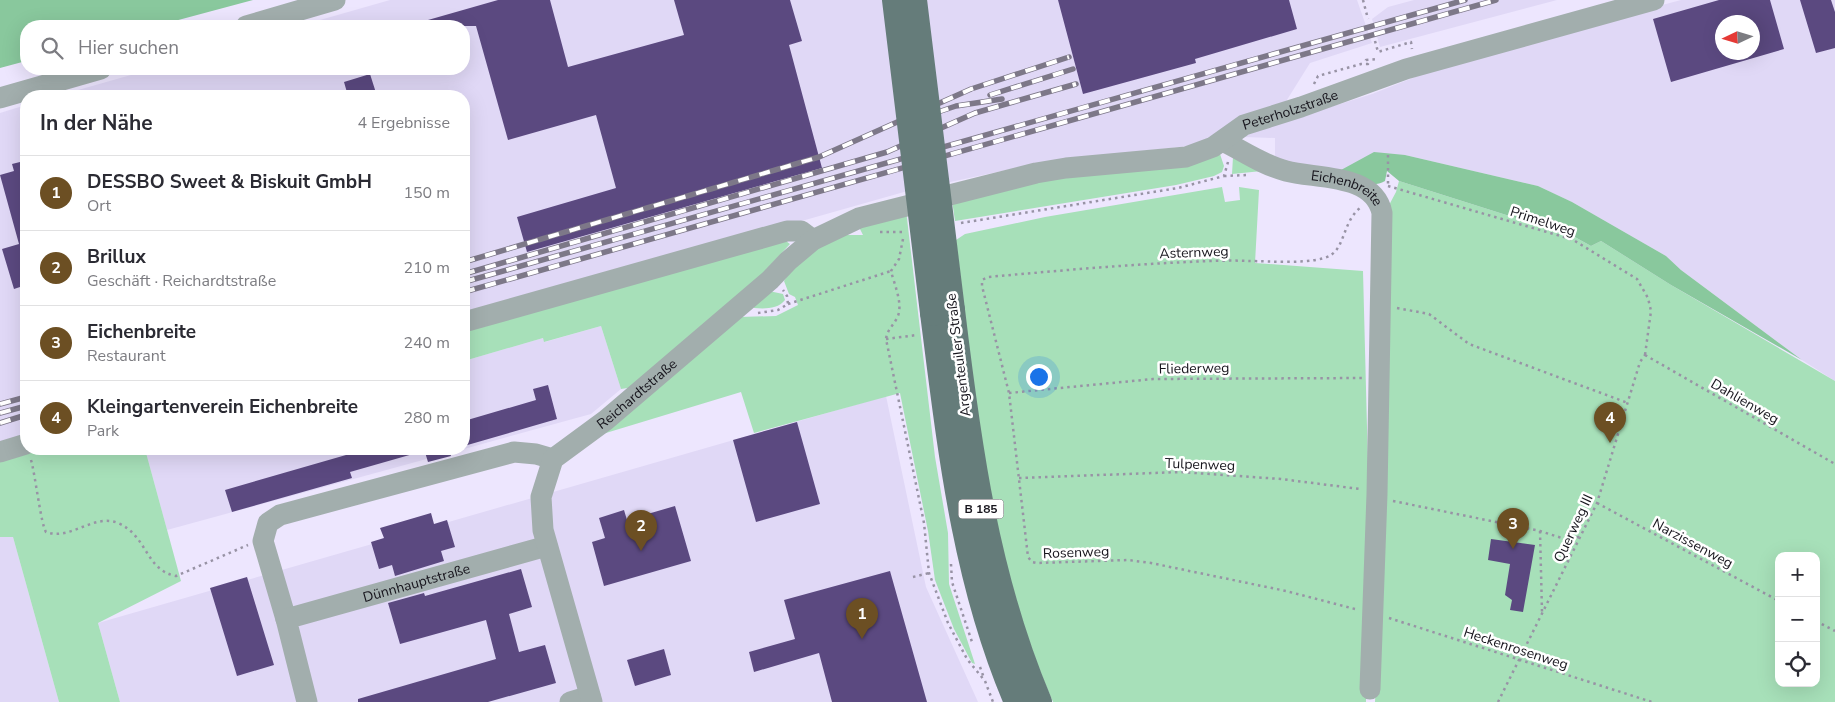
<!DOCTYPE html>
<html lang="de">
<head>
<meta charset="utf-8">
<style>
  :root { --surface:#fff; --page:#f7f7f7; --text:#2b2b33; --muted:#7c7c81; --line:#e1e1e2; --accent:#6c4f23 }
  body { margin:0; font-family:"Nunito Sans",sans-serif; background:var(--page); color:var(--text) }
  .controls { position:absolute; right:15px; bottom:15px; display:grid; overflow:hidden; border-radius:10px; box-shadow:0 5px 20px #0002 }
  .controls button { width:45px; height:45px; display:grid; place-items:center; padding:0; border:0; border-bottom:1px solid var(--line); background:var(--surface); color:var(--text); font:25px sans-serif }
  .compass { position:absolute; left:1715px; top:15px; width:45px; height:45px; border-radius:50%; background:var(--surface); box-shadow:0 5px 20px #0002; rotate:266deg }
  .you { position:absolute; left:1038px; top:376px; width:18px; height:18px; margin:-12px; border:4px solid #fff; border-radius:50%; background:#1a73e8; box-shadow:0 0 0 8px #1a73e833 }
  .badge { display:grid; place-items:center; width:32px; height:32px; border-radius:50%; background:var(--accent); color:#fff; font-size:16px; font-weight:700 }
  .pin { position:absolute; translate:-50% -41px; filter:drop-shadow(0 1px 2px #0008) }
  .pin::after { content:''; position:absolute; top:26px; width:18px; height:15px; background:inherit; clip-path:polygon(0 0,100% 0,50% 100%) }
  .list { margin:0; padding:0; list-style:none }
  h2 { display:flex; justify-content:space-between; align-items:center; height:65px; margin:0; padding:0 20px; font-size:21px }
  h2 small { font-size:16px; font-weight:400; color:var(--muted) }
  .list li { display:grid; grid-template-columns:32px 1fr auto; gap:15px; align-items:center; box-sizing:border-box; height:75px; padding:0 20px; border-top:1px solid var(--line) }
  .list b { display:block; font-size:19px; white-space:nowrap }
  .list p { margin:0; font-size:16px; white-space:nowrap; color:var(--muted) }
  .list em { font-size:16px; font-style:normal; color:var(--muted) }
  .icon { flex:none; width:28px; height:28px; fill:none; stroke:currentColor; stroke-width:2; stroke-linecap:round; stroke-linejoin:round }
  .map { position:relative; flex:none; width:1835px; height:702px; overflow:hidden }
  .search { position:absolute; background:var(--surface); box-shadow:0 5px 20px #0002; left:20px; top:20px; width:450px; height:55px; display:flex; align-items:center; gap:12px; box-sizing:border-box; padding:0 18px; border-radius:20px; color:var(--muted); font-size:19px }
  .panel { position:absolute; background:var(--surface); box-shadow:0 5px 20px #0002; left:20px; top:90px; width:450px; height:365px; border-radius:20px }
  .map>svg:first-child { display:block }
  .built { fill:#e0d8f6; fill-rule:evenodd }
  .green { fill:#a7e0b9; fill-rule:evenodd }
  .forest { fill:#89c89d }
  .building { fill:#5b4980; fill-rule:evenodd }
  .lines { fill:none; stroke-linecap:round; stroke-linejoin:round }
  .path { stroke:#9893a5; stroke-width:2.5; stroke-dasharray:2.5 4; stroke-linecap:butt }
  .minor { stroke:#a2aead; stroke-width:21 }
  .major { stroke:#657c7a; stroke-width:26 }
  .rail-casing { stroke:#7d7888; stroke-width:5.5 }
  .rail { stroke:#fff; stroke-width:4; stroke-dasharray:11; stroke-linecap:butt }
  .major-bridge { stroke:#657c7a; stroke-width:26 }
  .labels { text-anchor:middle; stroke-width:5; stroke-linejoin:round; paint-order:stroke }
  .shield { fill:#fff; stroke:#5c5a60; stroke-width:1 }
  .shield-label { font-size:12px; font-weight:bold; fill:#16141c }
  .street-label { font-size:14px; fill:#16141c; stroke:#fff }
</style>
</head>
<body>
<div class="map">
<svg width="1835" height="702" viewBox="0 0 1835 702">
  <rect width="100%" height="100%" fill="#ede6fe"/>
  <path class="built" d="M390,0H1357L1372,43L1310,63L1285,103L1225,126L1276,124L1372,94L1461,59L1681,0H1835V381L1802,360L1681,270L1666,256L1572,202L1538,186L1405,155L1341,170L1275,160V138L1215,136L1198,145L1048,161L904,192L464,317V96H57L152,69H464V26H299ZM1722,22H1752V52H1722Z
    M1414,0H1557L1380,47L1372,19L1388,7Z
    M26,105V439L0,446V113Z
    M601,326L621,389L591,414L464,449V361L543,338L545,342Z
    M886,396L926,587L978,702H120L98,623Z
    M145,449H463L167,530Z
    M0,537H13L59,702H0Z"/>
  <path class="green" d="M1220,154L1224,166L1222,172L1214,176L1176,185L955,221L952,200L1042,179Z
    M1233,157L1273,170L1232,174Z
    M1399,181L1573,236L1591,246L1601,241L1671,285L1835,381V702H1375L1385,506L1388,207L1396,192ZM1779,556H1816V683H1779Z
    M1222,187L1225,202L1240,200L1239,187L1259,190L1255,263L1363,271L1369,506L1362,696H1366V702H1053C989,556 975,396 956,240L965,234L1045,217Z
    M906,210L935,457L948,533L949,584L975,664L972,663L954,629L935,580L928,531L900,393L754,433L741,392L596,436L739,317L776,316L798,305L795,297L789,294L784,281L788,275L634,387L621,389L601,326L544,342L543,338L464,361V327L783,239L790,244L761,275L801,259L837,235H863L858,225Z
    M769,291L783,294L785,300C778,309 765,309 754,308L753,305Z
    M27,449H145L181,581L98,623L120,702H59L13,537H0V456Z"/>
  <path class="forest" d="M0,0H253L156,26H26V61L0,68Z
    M1374,152L1405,155L1538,186L1572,202L1666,256L1681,270L1802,360L1671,285L1601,241L1591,246L1573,236L1399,181L1387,171L1385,181C1369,190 1356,178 1341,170Z"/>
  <path class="building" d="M498,0H550L568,67L684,35L674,0H790L802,41L789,45L822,168L527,252L517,217L616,188L596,115L508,140L476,26H415L414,24Z
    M1058,0H1289L1297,29L1195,59L1196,63L1083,94Z
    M1719,0H1770L1784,49L1671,82L1653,19ZM1722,22H1752V52H1722Z
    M1800,0H1831L1835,12V48L1816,53Z
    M370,74L377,96H348L344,82Z
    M20,162L26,164V285L14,289L2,249L19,244L0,175L14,171L12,164Z
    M548,385L557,419L464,446V421L536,400L533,389Z
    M797,422L820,504L756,522L733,440Z
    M344,449H419L420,452L350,472L352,478L232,512L225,490L346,455Z
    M424,449H449L451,456L428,462Z
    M675,506L691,561L604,586L592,542L605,538L599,518L624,510L627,520Z
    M431,513L434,524L447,520L455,547L441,551L444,561L395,576L392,565L379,569L371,542L384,538L380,528Z
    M1491,539L1535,545L1523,612L1510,610L1512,600L1505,595L1510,564L1488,560Z
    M521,569L532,607L509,614L519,652L545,645L556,683L488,702H358V699L496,659L486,620L400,644L388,603L424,593L425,596Z
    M890,571L927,702H832L819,653L754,672L749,652L795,639L784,600Z
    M247,577L274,665L237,676L210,588Z
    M664,649L671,675L635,686L627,660Z"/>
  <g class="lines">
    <path class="path" d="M1363,0L1368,19
      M1375,41L1378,52L1411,42L1412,49
      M1314,84L1318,76L1361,64H1368L1366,60L1378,59
      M1388,155V186
      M1224,176L1247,175
      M1388,186L1564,237L1575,241L1637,279L1648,298L1651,311L1645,355
      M961,223L1178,188L1224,176L1228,162
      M880,232H904
      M903,239L899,259L891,271C894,284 904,305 897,318C893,326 887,330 886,339L924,523L929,573L948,623L967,659L985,681L993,702
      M788,304L891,271
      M1397,308L1429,314L1469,344L1628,403
      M758,313L778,310L788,304L787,296L783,290
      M886,339L917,335
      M1645,355L1835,464
      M1009,393L1153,379L1362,378
      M31,460C35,473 41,525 46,532C70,541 94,513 118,523C148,536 145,570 176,576L248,545
      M1019,478L1181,472L1281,479L1360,489
      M1393,501L1540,531L1568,540L1581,536
      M1597,503L1779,601
      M1540,531L1542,612
      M951,564L952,582L973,645
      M913,577L929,573
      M1355,609L1286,591L1151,563L1128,560L1037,563L1032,562L1028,557L1009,393L982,286V280L988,277C1055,271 1121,265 1188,262C1208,261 1229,260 1249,261C1269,261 1315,265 1331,255C1345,246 1343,222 1360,208
      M1389,618L1652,702
      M1816,621L1835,631
      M980,667L984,678
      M1498,702L1597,503L1640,362L1645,355"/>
    <g class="minor">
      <path d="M246,26L335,0"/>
      <path d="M0,98L101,69"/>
      <path id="s1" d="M1223,141C1243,151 1263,165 1286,171C1316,179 1374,173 1382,213L1377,494L1370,689"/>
      <path d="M464,322L787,231H801L813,240"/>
      <path d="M0,452L26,444"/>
      <path d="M286,619L263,541L268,523L280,515L514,452L536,454L553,459"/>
      <path id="s2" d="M307,702L286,619L547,546"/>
      <path d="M570,702L590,696"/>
      <path id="s3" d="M592,702L543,530L541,497L553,459L606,420L770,280L788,261L813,240L859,218L1036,173L1066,168L1186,157L1213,147L1244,125L1301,107L1406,69L1654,0"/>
    </g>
    <path class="major" d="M952,310C968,444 986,577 1039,702
      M933,313C950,445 964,579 1017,702"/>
    <g class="rail-casing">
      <path id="rail" d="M990,95L1073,69
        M917,119L956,106L1002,99
        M464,262L819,157L971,89L1069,57
        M464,274L887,152L975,113L1076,84
        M464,282L1465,0
        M464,292L1496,0
        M0,404L26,397
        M0,413L26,406
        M0,423L26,415"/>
    </g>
    <use href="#rail" class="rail"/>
    <path class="major-bridge" d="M895,0L933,313
      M914,0L952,310"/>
  </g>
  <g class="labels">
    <rect class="shield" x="958.5" y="499.5" width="45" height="19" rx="4"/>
    <g class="shield-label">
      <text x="981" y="513">B 185</text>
    </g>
    <g class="street-label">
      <text dy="5" stroke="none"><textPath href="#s3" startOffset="1092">Peterholzstraße</textPath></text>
      <text dy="5" stroke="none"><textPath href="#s1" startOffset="134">Eichenbreite</textPath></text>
      <text transform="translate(1543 221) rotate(18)" y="5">Primelweg</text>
      <text transform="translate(1194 252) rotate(-2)" y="5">Asternweg</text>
      <text transform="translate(958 355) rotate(-97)" y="5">Argenteuiler Straße</text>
      <text transform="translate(1194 368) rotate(-1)" y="5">Fliederweg</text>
      <text dy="5" stroke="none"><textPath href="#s3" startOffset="358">Reichardtstraße</textPath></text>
      <text transform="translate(1745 401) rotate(30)" y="5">Dahlienweg</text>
      <text transform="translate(1200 464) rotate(2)" y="5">Tulpenweg</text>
      <text transform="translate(1573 528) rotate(-65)" y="5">Querweg III</text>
      <text transform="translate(1693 543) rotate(28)" y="5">Narzissenweg</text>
      <text transform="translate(1076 552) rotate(-2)" y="5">Rosenweg</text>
      <text dy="5" stroke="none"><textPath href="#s2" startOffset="221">Dünnhauptstraße</textPath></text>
      <text transform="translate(1516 648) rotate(18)" y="5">Heckenrosenweg</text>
    </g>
  </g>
</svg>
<div class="controls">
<button>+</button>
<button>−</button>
<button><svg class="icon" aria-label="locate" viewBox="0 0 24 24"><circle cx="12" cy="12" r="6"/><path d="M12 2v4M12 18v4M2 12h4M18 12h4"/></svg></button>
</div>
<svg class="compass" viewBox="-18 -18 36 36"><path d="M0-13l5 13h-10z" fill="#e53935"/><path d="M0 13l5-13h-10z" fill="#7c7c81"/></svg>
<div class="you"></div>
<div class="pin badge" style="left:862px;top:639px">1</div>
<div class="pin badge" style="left:641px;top:551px">2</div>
<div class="pin badge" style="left:1513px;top:549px">3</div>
<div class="pin badge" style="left:1610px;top:443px">4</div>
<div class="search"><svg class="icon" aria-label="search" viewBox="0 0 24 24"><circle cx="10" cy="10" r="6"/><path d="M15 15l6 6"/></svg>Hier suchen</div>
<section class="panel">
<h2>In der Nähe<small>4 Ergebnisse</small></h2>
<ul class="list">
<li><span class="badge">1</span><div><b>DESSBO Sweet &amp; Biskuit GmbH</b><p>Ort</p></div><em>150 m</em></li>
<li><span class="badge">2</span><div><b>Brillux</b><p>Geschäft · Reichardtstraße</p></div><em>210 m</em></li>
<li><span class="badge">3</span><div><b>Eichenbreite</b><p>Restaurant</p></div><em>240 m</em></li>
<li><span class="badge">4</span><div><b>Kleingartenverein Eichenbreite</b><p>Park</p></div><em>280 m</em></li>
</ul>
</section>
</div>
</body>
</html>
